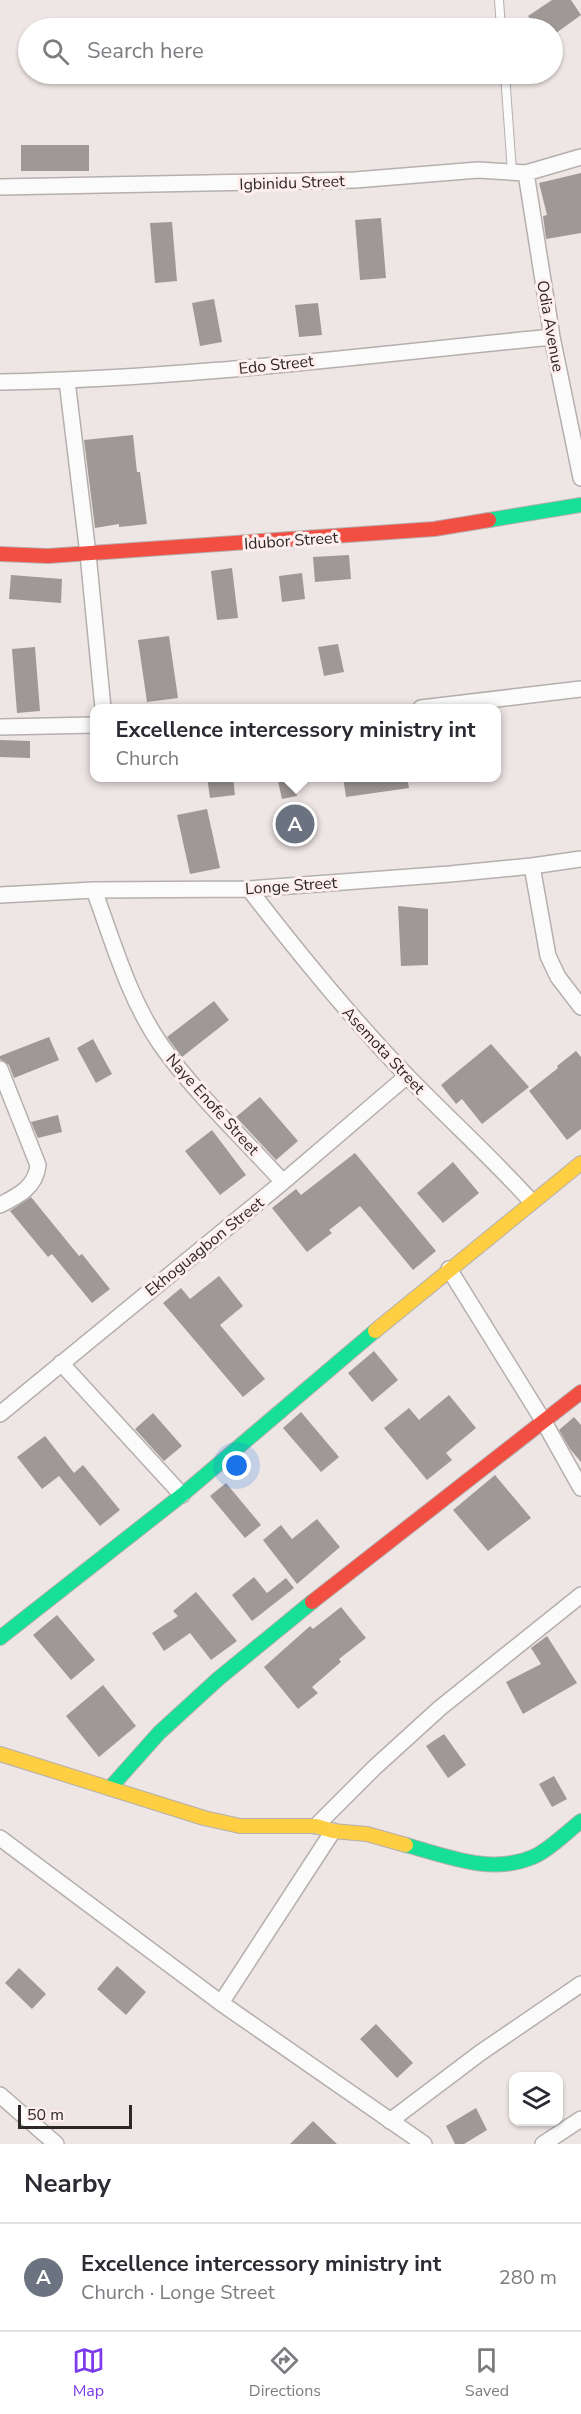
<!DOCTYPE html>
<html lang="en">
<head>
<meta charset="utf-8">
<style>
  :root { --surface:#fff; --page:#f7f7f7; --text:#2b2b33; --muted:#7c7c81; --line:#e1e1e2; --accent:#7c3aed }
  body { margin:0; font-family:"Nunito Sans",sans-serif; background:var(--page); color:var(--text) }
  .controls { position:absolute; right:18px; bottom:18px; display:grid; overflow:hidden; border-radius:12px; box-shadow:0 2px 4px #0004 }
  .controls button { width:54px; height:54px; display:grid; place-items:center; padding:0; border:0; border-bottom:2px solid var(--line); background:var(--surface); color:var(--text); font:30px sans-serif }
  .scale { position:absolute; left:18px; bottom:15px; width:114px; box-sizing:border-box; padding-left:6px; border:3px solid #2d2827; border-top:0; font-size:16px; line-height:21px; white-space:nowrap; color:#2d2827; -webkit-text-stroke:4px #feefee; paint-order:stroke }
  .you { position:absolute; left:237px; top:1466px; width:21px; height:21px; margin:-15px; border:4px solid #fff; border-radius:50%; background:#1a73e8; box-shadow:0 0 0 9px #1a73e833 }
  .badge { display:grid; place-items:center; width:39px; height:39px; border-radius:50%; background:var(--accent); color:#fff; font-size:20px; font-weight:700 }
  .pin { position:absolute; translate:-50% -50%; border:3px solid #fff; box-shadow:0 2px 6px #0006 }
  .popup { position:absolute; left:90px; top:704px; width:411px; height:78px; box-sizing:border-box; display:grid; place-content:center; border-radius:12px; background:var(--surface); filter:drop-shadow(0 2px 4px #0005); font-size:20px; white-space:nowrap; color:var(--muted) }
  .popup b { font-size:22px; color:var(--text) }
  .popup::after { content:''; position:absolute; left:50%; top:100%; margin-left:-12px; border:12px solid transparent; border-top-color:var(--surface) }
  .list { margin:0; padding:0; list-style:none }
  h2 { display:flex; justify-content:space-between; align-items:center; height:78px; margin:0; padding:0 24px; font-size:26px }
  h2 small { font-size:20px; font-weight:400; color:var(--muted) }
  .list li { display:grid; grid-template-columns:39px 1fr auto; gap:18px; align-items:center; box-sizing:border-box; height:108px; padding:0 24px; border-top:2px solid var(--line) }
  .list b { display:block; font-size:22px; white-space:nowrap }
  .list p { margin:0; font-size:20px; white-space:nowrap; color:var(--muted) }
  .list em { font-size:20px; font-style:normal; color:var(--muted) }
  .icon { flex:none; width:33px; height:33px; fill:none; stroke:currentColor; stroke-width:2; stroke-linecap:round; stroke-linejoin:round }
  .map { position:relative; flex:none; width:581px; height:2144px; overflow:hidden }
  .search { position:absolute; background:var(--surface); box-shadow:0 2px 4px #0004; left:18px; right:18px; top:18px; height:66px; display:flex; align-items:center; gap:15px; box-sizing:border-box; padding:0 21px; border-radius:33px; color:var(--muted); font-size:22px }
  .sheet { height:186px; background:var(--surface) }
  nav { display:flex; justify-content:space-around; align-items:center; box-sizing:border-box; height:84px; border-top:2px solid var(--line); background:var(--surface); font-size:16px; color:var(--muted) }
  nav a { display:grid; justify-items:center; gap:3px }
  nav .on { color:var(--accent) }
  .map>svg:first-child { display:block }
  .building { fill:#9e9897 }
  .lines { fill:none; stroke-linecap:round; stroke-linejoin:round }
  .lane-casing { stroke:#b5afae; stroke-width:10 }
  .street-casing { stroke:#b5afae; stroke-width:18 }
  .fast-casing { stroke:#b5afae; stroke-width:16 }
  .slow-casing { stroke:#b5afae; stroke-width:16 }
  .jam-casing { stroke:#b5afae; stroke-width:16 }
  .lane { stroke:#fcfbfb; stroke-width:8 }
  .street { stroke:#fcfbfb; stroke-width:15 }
  .fast { stroke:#16e098; stroke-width:14 }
  .slow { stroke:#ffcf43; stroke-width:14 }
  .jam { stroke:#f24e42; stroke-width:14 }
  .labels { text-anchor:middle; stroke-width:6; stroke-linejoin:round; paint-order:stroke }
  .street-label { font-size:16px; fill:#2d2827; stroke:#feefee }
</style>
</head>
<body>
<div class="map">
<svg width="581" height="2144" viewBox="0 0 581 2144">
  <rect width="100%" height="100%" fill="#eee6e4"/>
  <path class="building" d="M552,0H571L581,15L552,36V28H536L528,16Z
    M21,145H89V171H21Z
    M581,173V233L546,239L543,216L547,215L539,183Z
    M381,218L386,278L360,280L355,220Z
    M172,222L177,281L155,283L150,223Z
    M214,299L222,342L200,346L192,303Z
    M318,303L322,335L299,337L295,305Z
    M133,435L137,472H140L147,524L119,527V524L95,528L84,440Z
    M349,555L351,579L315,582L313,557Z
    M232,568L238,618L217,620L211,571Z
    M302,573L305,599L282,602L279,576Z
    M11,575L62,579L61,603L9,599Z
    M169,636L178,698L147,702L138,640Z
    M338,644L344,672L324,676L318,647Z
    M35,647L40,711L17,713L12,649Z
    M0,740L30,741V758L0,757Z
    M207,777H233L235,795L210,798Z
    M277,777H293L297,796L282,799Z
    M343,777H407L409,788L346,797Z
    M207,809L220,868L190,874L177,815Z
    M398,906L428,909V965L401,966Z
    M214,1001L229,1020L182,1057L167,1037Z
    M49,1037L59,1060L14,1078L9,1065L0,1059V1056Z
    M93,1039L112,1074L96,1083L77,1048Z
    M491,1044L529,1087L482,1124L462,1099L456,1104L441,1085Z
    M576,1051L581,1057V1129L567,1140L529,1091L558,1068L557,1066Z
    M260,1097L298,1141L276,1160L236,1117Z
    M58,1115L62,1132L38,1138L31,1122Z
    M212,1130L246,1175L220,1195L185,1151Z
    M355,1153L436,1251L413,1270L360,1206L329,1230L332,1233L307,1252L272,1208L296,1189L301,1195Z
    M453,1162L479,1193L443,1223L417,1193Z
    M31,1197L79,1256L82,1254L110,1289L92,1303L52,1254L48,1257L10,1211Z
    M219,1276L243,1306L220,1325L265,1379L243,1397L163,1303L181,1288L190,1299Z
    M374,1351L398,1380L372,1402L348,1373Z
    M449,1395L476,1428L446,1453L452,1460L427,1480L384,1428L409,1408L419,1420Z
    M301,1412L339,1457L321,1472L283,1428Z
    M153,1413L182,1446L164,1461L135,1429Z
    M574,1417L581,1425V1462L570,1449L559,1430Z
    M45,1436L74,1473L83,1465L120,1510L100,1526L59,1476L42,1489L17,1457Z
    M495,1475L531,1518L488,1551L453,1510Z
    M226,1483L261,1525L245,1538L210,1496Z
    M317,1519L340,1547L297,1584L263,1540L281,1525L292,1539Z
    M254,1577L267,1593L286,1578L294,1588L252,1621L232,1595Z
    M196,1592L237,1641L211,1660L190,1633L164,1651L152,1633L178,1616L173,1611Z
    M341,1607L366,1638L339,1659L341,1662L312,1687L318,1693L298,1709L264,1667L310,1626L313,1629Z
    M57,1615L95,1660L71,1680L33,1635Z
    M547,1636L577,1683L523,1714L506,1682L541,1664L531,1648Z
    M103,1685L136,1726L99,1757L66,1716Z
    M444,1734L466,1765L448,1778L426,1746Z
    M554,1776L567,1799L552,1807L539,1784Z
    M117,1966L146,1992L126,2015L97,1989Z
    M19,1968L46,1994L32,2009L5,1983Z
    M376,2024L413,2063L397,2078L360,2039Z
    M476,2108L487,2130L464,2144H455L446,2126Z
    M313,2121L337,2144H290Z"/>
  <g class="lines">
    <g class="lane-casing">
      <path id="lane" d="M499,0L501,28
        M505,74L512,172"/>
    </g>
    <g class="street-casing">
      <path id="street" d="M526,173L552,337L581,478
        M0,187L355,180L478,170L526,173L581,157
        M67,381L88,554L103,708
        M0,382C184,379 368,355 552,337
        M421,708L581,689
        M0,727L94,725
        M532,866L548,956L558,977L581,1007
        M249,889C299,954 351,1018 409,1078C449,1119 492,1158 531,1201
        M94,890C113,942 129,999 161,1045C195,1093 243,1138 283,1182
        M0,895L94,890L249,889L450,874L532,866L581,859
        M0,1069L38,1165C36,1187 18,1196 0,1205
        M449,1269L544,1422L581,1488
        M61,1363L182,1495
        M0,1414L283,1182L407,1076
        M316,1826L374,1768L440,1708L581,1595
        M333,1831L221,2003L424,2144
        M0,1838L221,2003
        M0,2095L56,2144
        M390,2121L480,2053L581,1984
        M543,2144L581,2119"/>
    </g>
    <g class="fast-casing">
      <path id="fast" d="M489,520L581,505
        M0,1638L182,1495L375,1331
        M110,1788L159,1733L218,1679L312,1602
        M406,1845C447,1856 491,1875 533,1857C548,1851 567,1832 581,1821"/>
    </g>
    <g class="slow-casing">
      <path id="slow" d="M375,1331L581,1163
        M0,1754L204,1818L240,1826H316L333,1831L367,1834L406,1845"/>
    </g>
    <g class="jam-casing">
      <path id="jam" d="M0,554L48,556L434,529L489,520
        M312,1602L581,1392"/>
    </g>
    <use href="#lane" class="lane"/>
    <use href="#street" class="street"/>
    <use href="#fast" class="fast"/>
    <use href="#slow" class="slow"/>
    <use href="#jam" class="jam"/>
  </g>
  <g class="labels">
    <g class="street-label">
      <text transform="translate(292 182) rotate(-2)" y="6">Igbinidu Street</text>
      <text transform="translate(551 326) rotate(80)" y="6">Odia Avenue</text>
      <text transform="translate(276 364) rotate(-6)" y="6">Edo Street</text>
      <text transform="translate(291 540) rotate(-4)" y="6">Idubor Street</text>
      <text transform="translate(291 885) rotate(-4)" y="6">Longe Street</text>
      <text transform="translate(384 1050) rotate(47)" y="6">Asemota Street</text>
      <text transform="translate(213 1104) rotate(48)" y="6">Naye Enofe Street</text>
      <text transform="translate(204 1246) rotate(-39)" y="6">Ekhoguagbon Street</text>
    </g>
  </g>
</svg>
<div class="controls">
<button><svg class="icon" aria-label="layers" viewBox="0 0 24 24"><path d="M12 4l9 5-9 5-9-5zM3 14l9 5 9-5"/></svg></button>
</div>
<div class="scale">50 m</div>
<div class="you"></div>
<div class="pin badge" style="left:295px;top:824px;background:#6b7280">A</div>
<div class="popup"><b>Excellence intercessory ministry int</b>Church</div>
<div class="search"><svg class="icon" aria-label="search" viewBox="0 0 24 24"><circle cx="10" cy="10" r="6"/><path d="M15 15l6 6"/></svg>Search here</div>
</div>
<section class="sheet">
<h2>Nearby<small></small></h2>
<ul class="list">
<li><span class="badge" style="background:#6b7280">A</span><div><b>Excellence intercessory ministry int</b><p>Church · Longe Street</p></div><em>280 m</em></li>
</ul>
</section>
<nav>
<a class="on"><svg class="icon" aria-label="map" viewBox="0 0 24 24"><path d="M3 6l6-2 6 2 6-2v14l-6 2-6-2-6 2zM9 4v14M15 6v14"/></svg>Map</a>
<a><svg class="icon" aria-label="directions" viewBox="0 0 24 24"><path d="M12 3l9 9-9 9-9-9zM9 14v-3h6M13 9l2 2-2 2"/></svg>Directions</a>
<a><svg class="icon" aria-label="saved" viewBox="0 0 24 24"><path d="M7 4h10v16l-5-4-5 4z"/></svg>Saved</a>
</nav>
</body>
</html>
